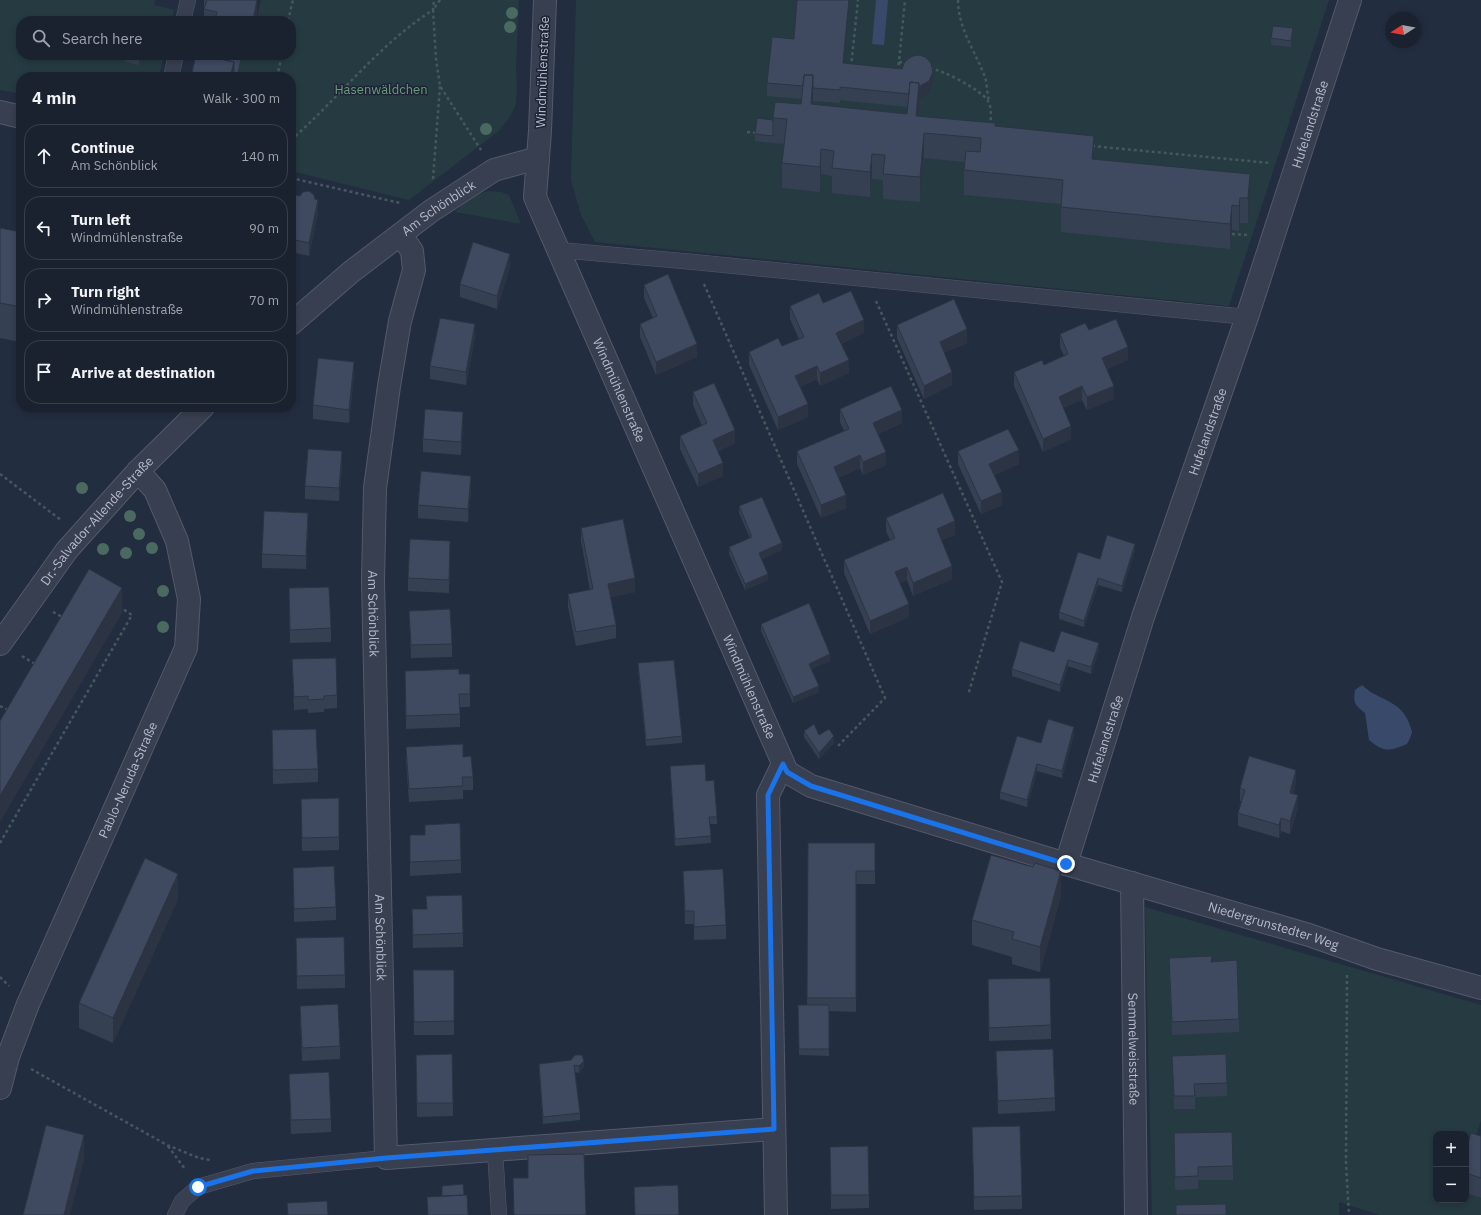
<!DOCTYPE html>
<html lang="en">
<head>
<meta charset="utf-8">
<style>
  :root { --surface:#1a2230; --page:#232a38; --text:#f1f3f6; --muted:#9fa4ab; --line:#383f4c }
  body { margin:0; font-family:"IBM Plex Sans",sans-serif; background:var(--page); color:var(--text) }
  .controls { position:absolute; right:12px; bottom:12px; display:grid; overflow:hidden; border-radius:8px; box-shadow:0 2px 6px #0003 }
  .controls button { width:36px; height:36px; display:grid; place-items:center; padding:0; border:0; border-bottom:1px solid var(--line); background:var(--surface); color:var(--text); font:20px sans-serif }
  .compass { position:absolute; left:1385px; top:12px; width:36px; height:36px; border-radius:50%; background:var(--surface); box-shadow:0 2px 6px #0003; rotate:259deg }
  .stop { position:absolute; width:12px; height:12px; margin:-9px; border:3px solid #1a73e8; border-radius:50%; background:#fff }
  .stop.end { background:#1a73e8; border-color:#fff; box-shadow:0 1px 4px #0008 }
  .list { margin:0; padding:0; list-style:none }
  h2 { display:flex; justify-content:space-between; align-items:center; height:52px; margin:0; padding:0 16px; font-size:17px }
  h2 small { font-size:13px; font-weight:400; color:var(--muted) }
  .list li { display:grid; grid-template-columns:26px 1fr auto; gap:12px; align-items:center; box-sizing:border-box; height:64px; margin:0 8px 8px; padding:0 8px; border:1px solid var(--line); border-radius:16px }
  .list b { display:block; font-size:15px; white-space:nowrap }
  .list p { margin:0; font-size:13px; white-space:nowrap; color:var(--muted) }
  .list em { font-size:13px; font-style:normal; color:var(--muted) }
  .icon { flex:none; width:22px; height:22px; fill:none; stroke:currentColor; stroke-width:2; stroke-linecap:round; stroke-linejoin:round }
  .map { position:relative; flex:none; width:1481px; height:1215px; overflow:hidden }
  .search { position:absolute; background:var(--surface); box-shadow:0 2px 6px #0003; left:16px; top:16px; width:280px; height:44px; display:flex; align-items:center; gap:10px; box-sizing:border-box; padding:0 14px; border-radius:16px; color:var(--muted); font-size:15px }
  .panel { position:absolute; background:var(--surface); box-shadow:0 2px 6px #0003; left:16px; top:72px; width:280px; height:340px; border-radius:16px }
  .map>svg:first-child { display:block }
  .green { fill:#253b41 }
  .water { fill:#38496a }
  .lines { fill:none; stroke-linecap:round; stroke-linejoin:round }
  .service-casing { stroke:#535a6a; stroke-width:16 }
  .minor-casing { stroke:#535a6a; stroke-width:24 }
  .path { stroke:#44585e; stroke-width:2.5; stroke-dasharray:3 3; stroke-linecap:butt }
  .service { stroke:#383f50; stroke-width:15 }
  .minor { stroke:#383f50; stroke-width:22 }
  .tree { fill:#4a6a60 }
  .wall { fill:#364053; fill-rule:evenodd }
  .shaded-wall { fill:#2c3443 }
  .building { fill:#3f4a60; stroke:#2c3443 }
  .route { stroke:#1a73e8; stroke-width:5 }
  .labels { text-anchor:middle; stroke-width:3; stroke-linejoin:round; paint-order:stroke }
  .street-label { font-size:13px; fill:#b4bbca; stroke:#1d2435 }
  .park-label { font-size:13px; fill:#6a9c7a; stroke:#1d2435 }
</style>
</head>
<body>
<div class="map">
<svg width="1481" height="1215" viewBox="0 0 1481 1215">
  <rect width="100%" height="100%" fill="#232d40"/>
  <path class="green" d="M0,0H155L154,5L174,10L172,21H21V55H164L159,77H21V94L0,90Z
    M261,0H519L516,67L517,84L516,104L511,115L500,130L409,200L291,171V77H238L243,55L252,56L253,55H291V21H256Z
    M576,0H1329L1229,306L595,242L581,215L571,180Z
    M489,191L501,192L509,195L521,224L455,212C465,202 475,194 489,191Z
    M1145,907L1481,1005V1120L1466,1169V1134H1436V1200H1466V1193L1481,1198V1215H1380L1339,1202V1215H1152Z"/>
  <path class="water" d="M876,0H888L884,45L872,44Z
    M1362,685C1378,701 1400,699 1409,723C1410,726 1412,730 1412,732C1411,736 1409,741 1407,744C1390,751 1384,753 1369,740L1365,713C1355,705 1353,704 1355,690Z"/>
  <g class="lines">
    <g class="service-casing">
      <path id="service" d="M183,21L188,0
        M171,77L176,55
        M559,250L694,262L1247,317
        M495,1150L499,1215
        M175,1215L182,1201L198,1187L253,1171L386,1158"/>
    </g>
    <g class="minor-casing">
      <g id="minor">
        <path id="s1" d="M545,0L540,131L535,197L787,772L811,786L1066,864L1309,935L1377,959L1481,988"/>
        <path d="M0,112L21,117"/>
        <path id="s2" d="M401,235L412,251L414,270L400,321L389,386L375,488L373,581L386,1158L774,1129"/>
        <path id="s3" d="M291,324L351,272L431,211L494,170L538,158"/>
        <path id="s4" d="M0,644L67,550L138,471L203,407"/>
        <path id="s5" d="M1066,864L1143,617L1247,317L1350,0"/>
        <path id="s6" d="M1132,883L1136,1215"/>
        <path id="s7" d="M0,1088L8,1057L28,1004L186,648L189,599L177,541L155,490L138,471"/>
        <path d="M776,1215L768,795L783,764"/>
      </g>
    </g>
    <path class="path" d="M440,0L433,10L436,59L440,86L481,150
      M958,0C958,28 975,51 985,77C987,84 987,93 989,101
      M288,21L293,0
      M899,62L906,63
      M851,67L858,0
      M930,68C944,71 980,89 988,101C992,108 991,119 990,126
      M898,71L905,0
      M277,77L282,55
      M747,132L758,133
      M291,140C339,98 379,44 433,10L434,0
      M1092,146L1270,163
      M291,178L400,203
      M433,179L440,86
      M1232,234L1247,235
      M704,284L885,698L838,746
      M876,301L1002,582L968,695
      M0,474L61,520
      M53,612L64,618
      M22,656L35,664
      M0,706L8,710
      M0,843L132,615L120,607
      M1347,975L1346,1163L1349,1215
      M0,977L9,986
      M31,1069L167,1145L199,1158L210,1160
      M168,1146L185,1169"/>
    <use href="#service" class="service"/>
    <use href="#minor" class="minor"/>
  </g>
  <g class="tree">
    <circle cx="512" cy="13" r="6"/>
    <circle cx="510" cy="27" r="6"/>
    <circle cx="486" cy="129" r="6"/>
    <circle cx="82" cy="488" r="6"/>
    <circle cx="130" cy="516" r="6"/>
    <circle cx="139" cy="534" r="6"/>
    <circle cx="152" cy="548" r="6"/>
    <circle cx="103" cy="549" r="6"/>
    <circle cx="126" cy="553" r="6"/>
    <circle cx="163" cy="591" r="6"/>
    <circle cx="163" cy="627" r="6"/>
  </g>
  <path class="wall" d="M204,0H257V21H204Z
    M797,0H850L844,63L933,85L929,94L920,99L918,116L995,126L1094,159L1250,199L1248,223H1240L1239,231L1232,230L1230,249L1061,232V204L964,195V162L924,158L920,202L883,199V180L872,179L870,197L832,193V176L821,174L820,192L782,188V163L784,144L755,141V134L773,120L775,102L801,104L802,99L767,96V83L794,39ZM840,100L908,107L907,114L813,105V101L840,103Z
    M1293,35L1291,47L1271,45V38Z
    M125,55H141L139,65L125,62Z
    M215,55H243L238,77L224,60V57Z
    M291,194L318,213L309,256L291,252Z
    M0,228L21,232V348L20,347V342L0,338Z
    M510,267L497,309L460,297V284Z
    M644,285L697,357L656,375L640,337V324L653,318L644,298Z
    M823,303L864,333L841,344L849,373L820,386L817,379L800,387L808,417L778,430L749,365V352L782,346L799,339L790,319V306Z
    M897,325L967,343L944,353L952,385L924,399L897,338Z
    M1089,330L1128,360L1107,369L1114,399L1087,410L1082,400L1063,408L1071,439L1043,452L1014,386V372L1044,365L1064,356L1060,347V334Z
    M475,337L466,385L430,379V366Z
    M354,375L349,423L313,419V405Z
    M693,392L735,443L718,451L723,476L698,487L680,449V436L702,426L693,405Z
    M840,409L902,423L878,434L886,465L863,475L860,468L838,478L846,508L821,518L797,464V451L844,431L840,422Z
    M463,425L461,455L423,452V439Z
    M958,451L1019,464L994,475L1002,505L981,514L958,464Z
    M342,465L339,501L305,499V486Z
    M471,489L468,522L418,518V505Z
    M739,506L782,550L762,559L768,580L745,590L729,554V547L750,538L739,513Z
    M886,518L955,535L941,540L952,579L913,596L907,580L900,583L909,617L870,634L844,573V560L890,540L886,531Z
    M308,526L306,569L262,568V554Z
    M581,528L635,592L610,597L616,625V638L576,646L568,607V594L590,590L581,541Z
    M1135,550L1122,592L1098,585L1084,627L1059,619V612L1100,559Z
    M450,554L449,593L408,591V578Z
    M289,588L331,628V642L290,643Z
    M409,611L452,644V657L411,658Z
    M761,624L830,661L811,669L819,692L793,703L761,631Z
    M1099,650L1091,674L1068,666L1060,692L1012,676V669L1054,652Z
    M292,659L337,695V708L324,709V712L308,713V709L294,710Z
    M638,663L682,736V743L646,746L638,670Z
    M405,671L459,674L470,694V707H460V727L406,729Z
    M272,730L318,769V782L273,784Z
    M804,731L819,735L834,743L819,759L804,737Z
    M1074,734L1062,778L1037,771L1027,807L1000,799V792L1041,743Z
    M406,747L463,757L473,777V790H463V799L409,802L406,761Z
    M670,766L706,781L717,817V824H710L711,843L675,846Z
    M1296,783L1293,794L1298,808L1290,834L1281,831L1279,838L1238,826V813L1242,802L1240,801V788Z
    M339,798V850L302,851L301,799Z
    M410,835L461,860V873L410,876Z
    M808,843H875V884H856V1012L829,1011V1056L799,1055L798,1005H807Z
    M293,868L336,907V920L294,922Z
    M683,871L726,925V939L694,940V924H685Z
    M1061,896L1040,972L1012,964V957L972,945V920Z
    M178,899L113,1043L79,1028V1003Z
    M412,909L463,933V947L413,948Z
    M296,938L345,975V988L297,989Z
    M1169,958L1212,962L1239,1019V1032L1172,1035L1169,971Z
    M413,970H454V1035H414Z
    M988,979L1051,1025V1039L989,1041Z
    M300,1006L340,1046V1059L302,1061L300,1019Z
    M996,1051L1055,1098V1111L998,1114Z
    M416,1055L453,1103V1116L417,1117Z
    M1172,1056L1227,1083V1096L1195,1097V1109H1174Z
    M571,1060L584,1067L579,1073L575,1072L580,1113V1120L543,1124L539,1070V1064Z
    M289,1074L331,1119V1132L291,1134Z
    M972,1127L1022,1196V1209L974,1210Z
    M1174,1133L1233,1166V1180H1198V1189L1175,1190Z
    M1481,1136V1198L1466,1193V1150Z
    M830,1147L869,1195V1208L831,1209Z"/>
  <path class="shaded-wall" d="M257,0V21H250Z
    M849,0H850L843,76V63Z
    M1293,28V35L1291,47V41Z
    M139,55H141L139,65Z
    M242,55H243L238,77H237Z
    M234,62V77H230Z
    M933,72V85L929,94L920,99L916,141V116L919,83L920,86Z
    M813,75V100L811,130V104Z
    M924,133V158L920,202V177Z
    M1094,136V161L1092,159Z
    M821,149V174L820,192V167Z
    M872,154V179L870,197V172Z
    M1250,174V199L1248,223V198Z
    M1240,198V223L1239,231V206Z
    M318,200V213L309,256V243Z
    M1232,205V230L1230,249V224Z
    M510,254V267L497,309V296Z
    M864,320V333L836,346V333Z
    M475,324V337L466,385V372Z
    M967,329V343L940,355V342Z
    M697,344V357L656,375V362Z
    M1128,347V360L1102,371V358Z
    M849,360V373L820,386V373Z
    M354,362V375L349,423V410Z
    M817,366V379L795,389V376Z
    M952,372V385L924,399V386Z
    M1082,386V400L1059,410V397Z
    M1114,386V399L1087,410V397Z
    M808,404V417L778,430V417Z
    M902,410V423L873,436V423Z
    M463,412V425L461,455V442Z
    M1071,426V439L1043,452V439Z
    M735,430V443L713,453V440Z
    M1019,450V464L989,477V464Z
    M342,451V465L339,501V488Z
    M886,452V465L863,475V462Z
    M860,455V468L834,480V467Z
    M723,463V476L698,487V474Z
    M471,476V489L468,522V509Z
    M1002,492V505L981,514V501Z
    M846,495V508L821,518V505Z
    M308,513V526L306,569V556Z
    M955,521V535L937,542V529Z
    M450,541V554L449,593V580Z
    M782,543V550L759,560V553Z
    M1135,544V550L1122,592V586Z
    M952,566V579L913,596V583Z
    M907,567V580L895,585V572Z
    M768,574V580L745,590V584Z
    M635,578V592L608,597V584Z
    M1098,578V585L1084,627V621Z
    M122,588V613L0,822V796Z
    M909,604V617L870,634V621Z
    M1099,643V650L1091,674V667Z
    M830,654V661L809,670V664Z
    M1068,660V666L1060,692V685Z
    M819,686V692L793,703V697Z
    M1074,727V734L1062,778V771Z
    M834,736V743L819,759V753Z
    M1037,764V771L1027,807V800Z
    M1296,770V783L1290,806V793Z
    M1298,795V808L1290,834V821Z
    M1281,818V831L1279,838V825Z
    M1061,871V896L1040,972V947Z
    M178,874V899L113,1043V1018Z
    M584,1061V1067L579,1073V1066Z
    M84,1135V1160L70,1215H64Z"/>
  <path class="building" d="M207,0H257L253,21L243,19V21H221L215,20L217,12L204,9Z
    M797,0H849L843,63L902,69L904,63L908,59L913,56L919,55L925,57L931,63L933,72L929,81L920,86L919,95V83L910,82L909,94L840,87V90L813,88V75H804L803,86L767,83L772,37L794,39Z
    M1273,26L1293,28L1291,41L1271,38Z
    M125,55H139V58Z
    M196,55H203L234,62L230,77H191Z
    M225,55H242L237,77H234V62L224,60Z
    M804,75H813L811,104L907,114L910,82L919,83L916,116L995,123V126L1094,136L1092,159L1250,174L1248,198H1240L1239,206L1232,205L1230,224L1061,207L1063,180L964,170L966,151L980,152L981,138L924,133L920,177L883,174L885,155L872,154L870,172L832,168L834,151L821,149L820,167L782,163L787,119L773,118L775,102L801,104Z
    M757,118L773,120V136L755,134Z
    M309,191L314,195L315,199L318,200L309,243L291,239V194L300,196L303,192Z
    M0,228L21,232V307L0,303Z
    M473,242L510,254L497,296L460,284Z
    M668,274L697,344L656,362L640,324L657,316L644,285Z
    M851,291L864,320L836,333L849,360L820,373L817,366L795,376L808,404L778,417L749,352L778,338L782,346L804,337L790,306L819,293L823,303Z
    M954,299L967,329L940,342L952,372L924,386L897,325Z
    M440,318L475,324L466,372L430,366Z
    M1116,319L1128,347L1102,358L1114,386L1087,397L1082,386L1059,397L1071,426L1043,439L1014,372L1042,360L1044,365L1068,354L1060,334L1085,323L1089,330Z
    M318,358L354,362L349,410L313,405Z
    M714,383L735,430L713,440L723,463L698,474L680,436L707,423L693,392Z
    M891,386L902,410L873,423L886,452L863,462L860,455L834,467L846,495L821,505L797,451L849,429L840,409Z
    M425,409L463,412L461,442L423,439Z
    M1008,429L1019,450L989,464L1002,492L981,501L958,451Z
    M308,449L342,451L339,488L305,486Z
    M421,471L471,476L468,509L418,505Z
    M943,493L955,521L937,529L952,566L913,583L907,567L895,572L909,604L870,621L844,560L895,538L886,518Z
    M762,497L782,543L759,553L768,574L745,584L729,547L752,537L739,506Z
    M264,511L308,513L306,556L262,554Z
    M623,519L635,578L608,584L616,625L576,632L568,594L593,589L581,528Z
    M1107,535L1135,544L1122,586L1098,578L1084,621L1059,612L1078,552L1100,559Z
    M410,539L450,541L449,580L408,578Z
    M89,569L122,588L0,796V721Z
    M329,587L331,628L290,630L289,588Z
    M809,603L830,654L809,664L819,686L793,697L761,624Z
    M450,609L452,644L411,645L409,611Z
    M1061,631L1099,643L1091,667L1068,660L1060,685L1012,669L1020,641L1054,652Z
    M336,658L337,695L324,696V699L308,700V696L294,697L292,659Z
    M674,660L682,736L646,740L638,663Z
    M459,669V674H470V694H459L460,714L406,716L405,671Z
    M1048,719L1074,727L1062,771L1037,764L1027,800L1000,792L1017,736L1041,743Z
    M814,724L819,735L829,729L834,736L819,753L804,731Z
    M316,729L318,769L273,770L272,730Z
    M463,744V757L471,756L473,777H462L463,786L409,789L406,747Z
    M1249,756L1296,770L1290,793L1298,795L1290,821L1281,818L1279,825L1238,813L1245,790L1240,788Z
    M705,764L706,781L714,780L717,817H709L711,836L675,839L670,766Z
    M339,798V837L302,838L301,799Z
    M460,823L461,860L410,862V835H425V825Z
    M808,843H875V871H856V998H807Z
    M991,855L1033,867L1035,863L1061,871L1040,947L1012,939L1014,932L972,920Z
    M145,858L178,874L113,1018L79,1003Z
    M334,866L336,907L294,909L293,868Z
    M723,869L726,925L694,927V911H685L683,871Z
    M462,895L463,933L413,935L412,909H427L426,896Z
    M344,937L345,975L297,976L296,938Z
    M1212,956L1211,962L1237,960L1239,1019L1172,1022L1169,958Z
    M413,970H454V1021L414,1022Z
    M1050,978L1051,1025L989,1028L988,979Z
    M338,1004L340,1046L302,1048L300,1006Z
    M798,1005H829V1049H799Z
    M1053,1049L1055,1098L998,1101L996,1051Z
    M452,1054L453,1103H417L416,1055Z
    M1226,1054L1227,1083L1194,1084L1195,1096H1174L1172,1056Z
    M575,1055H582L584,1061L579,1066L574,1065L580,1113L543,1117L539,1064L571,1060Z
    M329,1072L331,1119L291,1120L289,1074Z
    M46,1125L84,1135L64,1215H23Z
    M1020,1126L1022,1196L974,1197L972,1127Z
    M1232,1132L1233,1166L1198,1167V1176L1175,1177L1174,1133Z
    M1471,1133L1481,1136V1178L1466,1173V1150Z
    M868,1146L869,1195H831L830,1147Z
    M584,1154L586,1215H514L513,1178H528V1155Z
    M463,1184L464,1195L442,1196V1186Z
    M678,1185L679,1215H635L634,1187Z
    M467,1195L468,1215H428L427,1197Z
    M327,1201L328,1215H288L287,1203Z
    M1226,1204V1215H1176V1205Z"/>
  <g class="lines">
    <path class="route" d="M198,1187L253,1171L386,1158L774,1129L768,795L783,764L787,772L811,786L1066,864"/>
  </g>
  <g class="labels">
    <g class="street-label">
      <text transform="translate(542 72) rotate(-88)" y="5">Windmühlenstraße</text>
      <text dy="5" stroke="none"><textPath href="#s5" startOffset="779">Hufelandstraße</textPath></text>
      <text dy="5" stroke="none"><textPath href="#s3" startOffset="188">Am Schönblick</textPath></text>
      <text dy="5" stroke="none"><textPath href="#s1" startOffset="408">Windmühlenstraße</textPath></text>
      <text dy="5" stroke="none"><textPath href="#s5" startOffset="455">Hufelandstraße</textPath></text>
      <text dy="5" stroke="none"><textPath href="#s4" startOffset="157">Dr.-Salvador-Allende-Straße</textPath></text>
      <text dy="5" stroke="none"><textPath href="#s2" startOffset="386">Am Schönblick</textPath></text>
      <text dy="5" stroke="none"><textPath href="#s1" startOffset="732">Windmühlenstraße</textPath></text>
      <text dy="5" stroke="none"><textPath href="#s5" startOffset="131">Hufelandstraße</textPath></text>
      <text dy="5" stroke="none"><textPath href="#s7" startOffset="334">Pablo-Neruda-Straße</textPath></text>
      <text dy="5" stroke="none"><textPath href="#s1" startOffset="1336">Niedergrunstedter Weg</textPath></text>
      <text dy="5" stroke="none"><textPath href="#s2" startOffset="710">Am Schönblick</textPath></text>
      <text dy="5" stroke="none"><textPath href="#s6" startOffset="166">Semmelweisstraße</textPath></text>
    </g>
    <g class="park-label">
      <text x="381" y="94">Hasenwäldchen</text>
    </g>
  </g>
</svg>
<div class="controls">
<button>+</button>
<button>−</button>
</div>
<svg class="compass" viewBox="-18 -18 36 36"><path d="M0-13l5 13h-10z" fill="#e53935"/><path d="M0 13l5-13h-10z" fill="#9fa4ab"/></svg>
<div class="stop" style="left:198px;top:1187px"></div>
<div class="stop end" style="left:1066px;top:864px"></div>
<div class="search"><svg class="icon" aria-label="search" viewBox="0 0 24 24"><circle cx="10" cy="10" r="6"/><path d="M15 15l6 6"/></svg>Search here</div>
<section class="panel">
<h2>4 min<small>Walk · 300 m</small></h2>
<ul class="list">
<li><svg class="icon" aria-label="ahead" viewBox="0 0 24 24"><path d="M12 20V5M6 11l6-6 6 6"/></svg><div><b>Continue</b><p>Am Schönblick</p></div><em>140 m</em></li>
<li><svg class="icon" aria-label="left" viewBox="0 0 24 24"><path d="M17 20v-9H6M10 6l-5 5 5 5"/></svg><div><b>Turn left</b><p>Windmühlenstraße</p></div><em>90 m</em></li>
<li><svg class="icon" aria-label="right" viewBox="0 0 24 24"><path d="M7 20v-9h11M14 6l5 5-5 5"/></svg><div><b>Turn right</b><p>Windmühlenstraße</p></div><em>70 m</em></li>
<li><svg class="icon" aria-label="arrive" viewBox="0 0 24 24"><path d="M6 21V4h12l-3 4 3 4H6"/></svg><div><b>Arrive at destination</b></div></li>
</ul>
</section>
</div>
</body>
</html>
